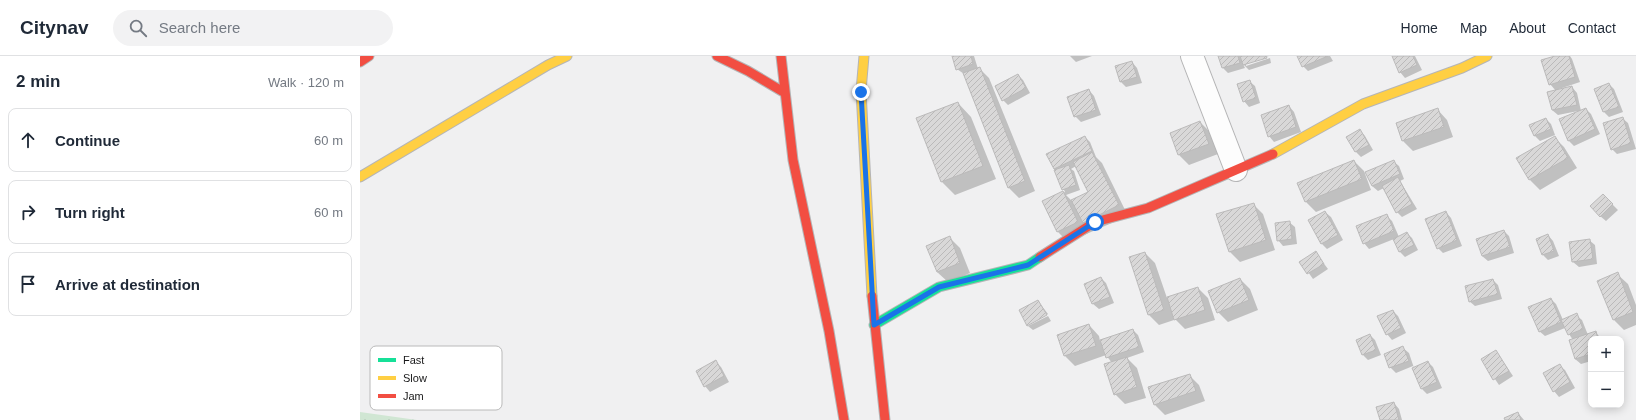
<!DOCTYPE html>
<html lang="en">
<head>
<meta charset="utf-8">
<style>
  :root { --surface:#fff; --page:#f2f2f3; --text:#1f2937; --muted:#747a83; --line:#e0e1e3 }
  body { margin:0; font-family:Arial,sans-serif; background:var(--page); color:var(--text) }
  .controls { position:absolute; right:12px; bottom:12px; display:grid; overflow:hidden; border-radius:8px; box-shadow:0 2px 10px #0003 }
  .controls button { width:36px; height:36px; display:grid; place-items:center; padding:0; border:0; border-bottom:1px solid var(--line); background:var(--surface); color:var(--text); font:20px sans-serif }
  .stop { position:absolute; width:12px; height:12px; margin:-9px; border:3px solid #1a73e8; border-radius:50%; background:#fff }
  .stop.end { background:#1a73e8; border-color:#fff; box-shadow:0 1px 4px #0008 }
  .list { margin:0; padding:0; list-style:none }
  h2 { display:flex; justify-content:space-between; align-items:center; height:52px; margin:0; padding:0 16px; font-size:17px }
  h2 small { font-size:13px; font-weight:400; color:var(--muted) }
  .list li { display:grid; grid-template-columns:26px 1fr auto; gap:12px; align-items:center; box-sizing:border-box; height:64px; margin:0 8px 8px; padding:0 8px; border:1px solid var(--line); border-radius:8px }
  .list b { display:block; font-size:15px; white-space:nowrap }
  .list em { font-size:13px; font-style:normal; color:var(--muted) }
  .icon { flex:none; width:22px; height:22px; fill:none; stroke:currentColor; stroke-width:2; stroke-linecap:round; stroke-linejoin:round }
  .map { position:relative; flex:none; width:1276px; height:364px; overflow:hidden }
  header { display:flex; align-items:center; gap:24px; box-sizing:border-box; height:56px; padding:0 20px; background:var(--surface); border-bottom:1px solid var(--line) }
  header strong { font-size:19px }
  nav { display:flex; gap:22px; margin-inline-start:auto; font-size:14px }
  .search { width:280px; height:36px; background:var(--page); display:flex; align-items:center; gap:10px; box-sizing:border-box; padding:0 14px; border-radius:22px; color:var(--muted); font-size:15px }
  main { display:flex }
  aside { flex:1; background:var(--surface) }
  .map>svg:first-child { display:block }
  .grass { fill:url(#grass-tufts) }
  .shadow { fill:#0003; fill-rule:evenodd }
  .building { fill:url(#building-hatch); stroke:#bbbaba }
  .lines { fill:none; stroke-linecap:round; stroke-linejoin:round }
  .street-casing { stroke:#b5b5b6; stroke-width:24 }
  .fast-casing { stroke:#b5b5b6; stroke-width:11 }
  .slow-casing { stroke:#b5b5b6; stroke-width:11 }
  .jam-casing { stroke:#b5b5b6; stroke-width:11 }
  .street { stroke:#fdfdfd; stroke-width:22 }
  .fast { stroke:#16e098; stroke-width:9 }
  .slow { stroke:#ffcf43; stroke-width:9 }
  .jam { stroke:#f24e42; stroke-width:9 }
  .route { stroke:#1a73e8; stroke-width:5 }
  .key { fill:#fff; stroke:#bababa; stroke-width:1 }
  .key-label { font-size:11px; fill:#181819 }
</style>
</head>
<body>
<header>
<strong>Citynav</strong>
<div class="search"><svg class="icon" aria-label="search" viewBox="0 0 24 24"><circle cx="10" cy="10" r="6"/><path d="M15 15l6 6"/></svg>Search here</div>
<nav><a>Home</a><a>Map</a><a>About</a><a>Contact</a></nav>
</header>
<main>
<aside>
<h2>2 min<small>Walk · 120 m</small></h2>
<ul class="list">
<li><svg class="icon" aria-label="ahead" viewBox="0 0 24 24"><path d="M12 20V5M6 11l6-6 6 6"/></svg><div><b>Continue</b></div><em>60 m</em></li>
<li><svg class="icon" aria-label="right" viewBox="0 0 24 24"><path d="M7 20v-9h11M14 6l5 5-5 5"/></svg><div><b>Turn right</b></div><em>60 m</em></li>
<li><svg class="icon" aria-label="arrive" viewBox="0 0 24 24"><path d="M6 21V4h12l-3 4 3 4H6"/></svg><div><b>Arrive at destination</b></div></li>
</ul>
</aside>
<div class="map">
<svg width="1276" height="364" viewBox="0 0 1276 364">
  <defs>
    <pattern id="grass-tufts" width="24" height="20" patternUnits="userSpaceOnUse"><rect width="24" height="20" fill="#d0e6d3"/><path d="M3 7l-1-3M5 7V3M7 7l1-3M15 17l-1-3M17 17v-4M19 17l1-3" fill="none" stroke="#b2c5b5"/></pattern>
    <pattern id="building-hatch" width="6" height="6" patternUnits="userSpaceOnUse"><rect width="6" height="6" fill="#d9d8d8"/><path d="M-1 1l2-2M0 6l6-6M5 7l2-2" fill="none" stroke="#bab9b9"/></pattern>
  </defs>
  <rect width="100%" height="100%" fill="#f0f0f1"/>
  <path class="grass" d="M0,356L57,364H0Z"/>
  <path class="shadow" d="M593,0H614L618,13L619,12L629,22L675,135L659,142L649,132L604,18L597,13Z
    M732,0L716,6L710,0Z
    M859,0H909L886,7V10L910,2L911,7L889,14L883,8L885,12L868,17L863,12Z
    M939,0H970L973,5L948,15L943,10Z
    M1033,0H1055L1062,14L1045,22L1040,16Z
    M1199,0H1210L1212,3L1220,26L1199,33V34L1212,31L1217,37L1221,55L1226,53L1231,58L1240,78L1214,90L1208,84L1218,55L1198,59L1192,54L1189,36L1196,35L1190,28Z
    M772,6L777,12L782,27L766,31L761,26L756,11Z
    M658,19L663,24L670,37L648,49L643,44Z
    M889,25L895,30L900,47L889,51L884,45Z
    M1249,28L1254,33L1263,56L1249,61L1244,56L1235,33Z
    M729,34L734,40L741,59L721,66L715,60Z
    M598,47L611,61L636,123L595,139L582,126L557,63Z
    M929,50L934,56L941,76L914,86L909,80Z
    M1077,53L1087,64L1093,81L1053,95L1043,85Z
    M1262,62L1268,67L1276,93L1257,98L1252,93Z
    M1186,63L1191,68L1195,79L1180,85L1175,80L1170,69Z
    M840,66L850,76L858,98L829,109L819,99Z
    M1000,74L1005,80L1013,94L1001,101L996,96L988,81Z
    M725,81L730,86L736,101L742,107L768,160L708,186L698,176L684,145L705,136L694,113ZM716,110L729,136L712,145L706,139L720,134L714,115L711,113Z
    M1194,81L1204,91L1217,112L1180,134L1170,124L1158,103Z
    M994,105L1004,115L1011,134L956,156L946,146L938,128Z
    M1033,105L1039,110L1044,123L1040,125L1057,153L1042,161L1037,156L1024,132L1018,135L1012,130Z
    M1243,139L1258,154L1246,165L1240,160Z
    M893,148L903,158L915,194L880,206L870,196Z
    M965,156L971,161L983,184L967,193L962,188L949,165Z
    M1086,156L1091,162L1102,190L1083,197L1078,192Z
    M1026,159L1032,165L1039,181L1047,177L1052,182L1058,194L1045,201L1040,196L1034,183L1009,193L1004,187Z
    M929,166L935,171L937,188L923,190L918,184Z
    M1144,175L1149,180L1154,197L1128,205L1122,200Z
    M1188,179L1193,185L1199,200L1188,204L1183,199Z
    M590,182L600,192L610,217L588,226L577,216Z
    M1229,184L1235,189L1237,208L1219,211L1213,206Z
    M785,197L795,207L807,242L838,232L848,242L855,264L825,273L813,261L814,264L799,269L789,259Z
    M956,197L968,213L953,223L941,206Z
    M1257,218L1268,228L1276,249V269L1264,274L1254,264Z
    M741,222L746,227L754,247L739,253L733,248L725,229Z
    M880,223L890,233L898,254L868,266L858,256Z
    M1133,224L1138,229L1142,243L1115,250L1109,245Z
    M1191,243L1196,248L1203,264L1216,259L1222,264L1228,279L1236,277L1241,282L1231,283V305L1221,308L1215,303L1213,284L1205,272L1185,280L1179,275Z
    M678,245L688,258L668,268V270L660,254Z
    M1033,255L1038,260L1046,277L1032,284L1027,278Z
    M688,260L691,265L673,274L668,270Z
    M729,269L739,280L740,285L773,274L778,279L784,296L767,302L777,312L786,342L765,348L755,338L752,307L746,299L715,310L705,300L698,280Z
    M1010,279L1015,284L1021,299L1008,304L1003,299L997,285Z
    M1043,292L1049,297L1054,312L1068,306L1073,311L1082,332L1067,338L1062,333L1053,310L1036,317L1030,311Z
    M1136,295L1153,320L1139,329L1122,304Z
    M356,306L361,311L369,326L350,336L345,330Z
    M1199,309L1205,314L1215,332L1199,341L1194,335L1184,318Z
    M829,319L839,329L845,345L805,359L795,349Z
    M1034,347L1039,353L1042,364H1021Z
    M1158,357L1164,364H1146Z"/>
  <path class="building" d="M592,0H611L613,8L596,14Z
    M858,0H878L880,7L862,12Z
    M880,0H906L907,2L883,9Z
    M937,0H968L942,11Z
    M1032,0H1053L1057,9L1039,17Z
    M1195,0H1209L1215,21L1189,29L1181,4Z
    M772,5L777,21L760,26L755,10Z
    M620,11L665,125L648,132L603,17Z
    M658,18L666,32L642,45L635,30Z
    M890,24L896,42L883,46L877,28Z
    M1249,27L1259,51L1243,56L1234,33Z
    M1212,30L1217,49L1192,54L1187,36Z
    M729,33L736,54L714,61L707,41Z
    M598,46L623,110L581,126L556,62Z
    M929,49L936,71L908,81L901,59Z
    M1078,52L1084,71L1042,85L1036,67Z
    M1226,52L1235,73L1208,85L1199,63Z
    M1263,61L1271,87L1251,94L1243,67Z
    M1186,62L1191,73L1174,80L1169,69Z
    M840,65L849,88L818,99L810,77Z
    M1000,73L1009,89L995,96L986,81Z
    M725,80L732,95L694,113L686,98Z
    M1195,80L1208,102L1169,124L1156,102Z
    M732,96L759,149L723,167L711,144L728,136L713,106Z
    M994,104L1002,123L945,146L937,127Z
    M1034,104L1040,118L1012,130L1005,116Z
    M709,109L716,129L702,134L694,114Z
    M1038,121L1052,148L1036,157L1022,130Z
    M703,135L718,166L697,176L682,145Z
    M1243,138L1253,148L1240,161L1230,150Z
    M894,147L906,184L869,196L856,158Z
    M965,155L978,179L961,188L948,164Z
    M1086,155L1097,184L1077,193L1065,163Z
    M1027,158L1034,175L1003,188L996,170Z
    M930,165L932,183L917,185L915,167Z
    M1144,174L1150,191L1122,200L1116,183Z
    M1047,176L1054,189L1039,196L1033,183Z
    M1188,178L1194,195L1182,199L1176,183Z
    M590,180L600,207L577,216L566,190Z
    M1230,183L1233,203L1212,206L1209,186Z
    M956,195L964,208L947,218L939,206Z
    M785,196L804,254L788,259L769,201Z
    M1258,216L1273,256L1253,264L1237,225Z
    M741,221L750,241L732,248L724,228Z
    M880,222L889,244L857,257L848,235Z
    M1133,223L1138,238L1109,246L1105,230Z
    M838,231L845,254L814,264L807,241Z
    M1191,242L1201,266L1179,276L1168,251Z
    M678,244L687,259L667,270L659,254Z
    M1033,254L1041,272L1026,279L1017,260Z
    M1217,257L1223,273L1208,279L1201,264Z
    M729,268L736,290L704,300L697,279Z
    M773,273L779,291L746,302L740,284Z
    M1236,275L1238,283H1231V298L1215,303L1209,284Z
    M1010,278L1016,294L1002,299L996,284Z
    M1043,290L1049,305L1029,312L1024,298Z
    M1136,294L1149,315L1133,324L1121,303Z
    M767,301L777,331L754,339L744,308Z
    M356,304L364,320L344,331L336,315Z
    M1068,305L1077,326L1061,333L1052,312Z
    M1200,308L1210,326L1193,336L1183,317Z
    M830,318L836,335L794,349L788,331Z
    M1034,346L1039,364H1020L1016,351Z
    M1158,356L1161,364H1145L1144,362Z"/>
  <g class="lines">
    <g class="street-casing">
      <path id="street" d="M832,0L876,114"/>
    </g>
    <g class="fast-casing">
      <path id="fast" d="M514,269L579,231L668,209L680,201"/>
    </g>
    <g class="slow-casing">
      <path id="slow" d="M504,0L501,35L512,240
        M913,98L1003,48L1102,12L1127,0
        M0,121L188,9L207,0"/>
    </g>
    <g class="jam-casing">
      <path id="jam" d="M357,0L388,15L425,37
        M421,0L433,104L469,275L484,364
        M0,6L9,0
        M680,201L735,166L788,152L913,98
        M512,240L525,364"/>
    </g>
    <use href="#street" class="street"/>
    <use href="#fast" class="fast"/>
    <use href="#slow" class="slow"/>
    <use href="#jam" class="jam"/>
  </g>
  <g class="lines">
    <path class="route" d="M501,36L514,269L579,231L668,209L735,166"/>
  </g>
  <rect x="10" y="290" width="132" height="64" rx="6" class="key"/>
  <rect x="18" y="302" width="18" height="4" fill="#16e098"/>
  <rect x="18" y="320" width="18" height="4" fill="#ffcf43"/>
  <rect x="18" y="338" width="18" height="4" fill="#f24e42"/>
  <g class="key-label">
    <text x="43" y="308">Fast</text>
    <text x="43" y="326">Slow</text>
    <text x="43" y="344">Jam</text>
  </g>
</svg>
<div class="controls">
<button>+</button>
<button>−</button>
</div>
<div class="stop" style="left:735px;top:166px"></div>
<div class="stop end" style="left:501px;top:36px"></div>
</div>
</main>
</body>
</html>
